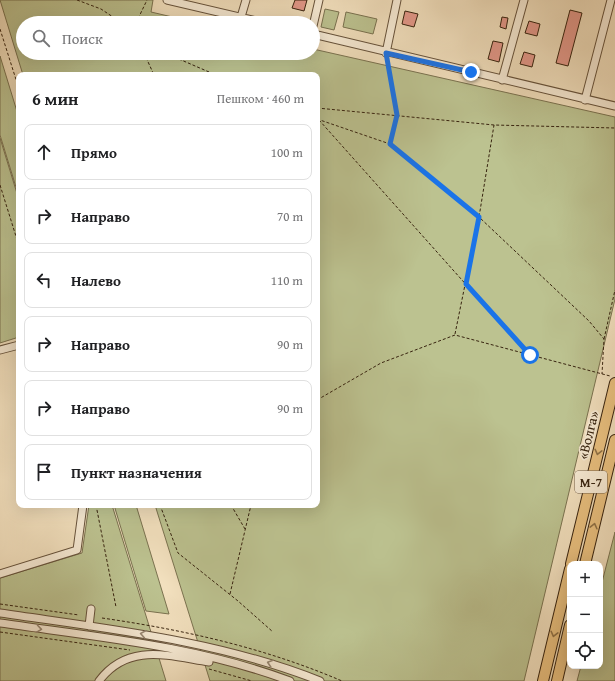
<!DOCTYPE html>
<html lang="ru">
<head>
<meta charset="utf-8">
<style>
  :root { --surface:#fff; --page:#f6f6f6; --text:#202124; --muted:#757577; --line:#e0e0e0 }
  body { margin:0; font-family:"Gentium Book Plus",serif; background:var(--page); color:var(--text) }
  .controls { position:absolute; right:12px; bottom:12px; display:grid; overflow:hidden; border-radius:8px; box-shadow:0 4px 16px #0002 }
  .controls button { width:36px; height:36px; display:grid; place-items:center; padding:0; border:0; border-bottom:1px solid var(--line); background:var(--surface); color:var(--text); font:20px sans-serif }
  .stop { position:absolute; width:12px; height:12px; margin:-9px; border:3px solid #1a73e8; border-radius:50%; background:#fff }
  .stop.end { background:#1a73e8; border-color:#fff; box-shadow:0 1px 4px #0008 }
  .list { margin:0; padding:0; list-style:none }
  h2 { display:flex; justify-content:space-between; align-items:center; height:52px; margin:0; padding:0 16px; font-size:17px }
  h2 small { font-size:13px; font-weight:400; color:var(--muted) }
  .list li { display:grid; grid-template-columns:26px 1fr auto; gap:12px; align-items:center; box-sizing:border-box; height:56px; margin:0 8px 8px; padding:0 8px; border:1px solid var(--line); border-radius:8px }
  .list b { display:block; font-size:15px; white-space:nowrap }
  .list em { font-size:13px; font-style:normal; color:var(--muted) }
  .icon { flex:none; width:22px; height:22px; fill:none; stroke:currentColor; stroke-width:2; stroke-linecap:round; stroke-linejoin:round }
  .map { position:relative; flex:none; width:615px; height:681px; overflow:hidden }
  .search { position:absolute; background:var(--surface); box-shadow:0 4px 16px #0002; left:16px; top:16px; width:304px; height:44px; display:flex; align-items:center; gap:10px; box-sizing:border-box; padding:0 14px; border-radius:22px; color:var(--muted); font-size:15px }
  .panel { position:absolute; background:var(--surface); box-shadow:0 4px 16px #0002; left:16px; top:72px; width:304px; height:436px; border-radius:8px }
  .map>svg:first-child { display:block }
  .green { fill:#bcc290; stroke:#7a7250 }
  .building { fill:#e4998b; stroke:#37230f }
  .lines { fill:none; stroke-linecap:round; stroke-linejoin:round }
  .minor-casing { stroke:#66523b; stroke-width:9 }
  .highway-casing { stroke:#37230f; stroke-width:12 }
  .path { stroke:#37230f; stroke-width:1; stroke-dasharray:3 2; stroke-linecap:butt }
  .minor { stroke:#f7ebd5; stroke-width:7 }
  .highway { stroke:#e9c07f; stroke-width:10 }
  .oneway { stroke:#907247 }
  .oneway2 { stroke:#978772 }
  .route { stroke:#1a73e8; stroke-width:5 }
  .labels { text-anchor:middle; stroke-width:3.5; stroke-linejoin:round; paint-order:stroke }
  .shield { fill:#f7ebd5; stroke:#715f4a; stroke-width:1 }
  .shield-label { font-size:13px; font-weight:bold; fill:#37230f }
  .street-label { font-size:14px; fill:#37230f; stroke:#f7ebd5 }
</style>
</head>
<body>
<div class="map">
<svg width="615" height="681" viewBox="0 0 615 681">
  <rect width="100%" height="100%" fill="#f2e0be"/>
  <filter id="stains"><feTurbulence type="fractalNoise" baseFrequency=".005" numOctaves="4"/><feColorMatrix values="0 0 0 0 .2 0 0 0 0 .09 0 0 0 0 .02 0 0 0 .5 -.17"/></filter>
  <radialGradient id="worn" r=".72"><stop offset=".6" stop-color="#630" stop-opacity="0"/><stop offset="1" stop-color="#630" stop-opacity=".3"/></radialGradient>
  <path class="green" d="M0,0H153L151,12L198,23H23V53H313V49L615,117V299L524,681H210L155,505H317V75H23Z
    M325,9L339,12L334,30L321,27Z
    M346,12L377,19L373,34L343,27Z
    M0,56L19,118V197L0,135Z
    M0,138L19,200V337L0,343Z
    M89,505H112L166,681H0V578L82,553Z
    M114,505H136L169,614L146,611Z
    M615,532V681H577L581,666H600V590Z"/>
  <path class="building" d="M295,0H307L304,11L292,8Z
    M570,10L582,13L568,66L556,63Z
    M405,11L418,14L414,27L402,24Z
    M502,17L508,18L506,29L500,27Z
    M529,21L540,24L537,36L525,33Z
    M493,41L503,43L499,62L488,59Z
    M524,52L535,55L532,67L520,64Z"/>
  <g class="lines">
    <g class="minor-casing">
      <path id="minor" d="M167,0L265,23
        M241,17L246,0
        M313,26L319,0
        M313,34L615,106
        M386,53L397,0
        M502,80L524,0
        M585,100L611,0
        M0,350L19,345
        M0,574L77,550L83,505
        M0,613C108,629 217,640 320,681
        M0,623C97,637 197,646 290,681
        M89,626L91,609
        M99,681C128,642 169,656 209,662"/>
    </g>
    <g class="highway-casing">
      <path id="highway" d="M571,564L615,383
        M585,564L615,440
        M543,681L570,569
        M557,681L570,625"/>
    </g>
    <path class="path" d="M77,0L101,9L122,23
      M136,23L147,0
      M0,29L19,89
      M144,53L154,75
      M165,53L216,75
      M387,61L397,115L390,144
      M317,108L494,125L615,128
      M317,119L390,144L479,217L589,321L604,339L602,374
      M319,120L529,355
      M0,185L19,246
      M455,334L480,211L494,125
      M604,339L615,290
      M317,400L381,363L455,335L610,376
      M96,505L116,607
      M160,505L178,553L238,601L273,632
      M231,505L245,529
      M230,594L251,505
      M0,604L79,615
      M102,618C185,630 265,648 342,681
      M0,632L130,650
      M209,669L252,681"/>
    <use href="#minor" class="minor"/>
    <use href="#highway" class="highway"/>
  </g>
  <defs><path id="oneway-chevron" d="M-2-3.5L2.5 0L-2 3.5" fill="none" stroke-width="1.6" stroke-linecap="round" stroke-linejoin="round"/></defs>
  <g class="oneway">
    <use href="#oneway-chevron" transform="translate(598 452) rotate(104)"/>
    <use href="#oneway-chevron" transform="translate(594 526) rotate(-76)"/>
    <use href="#oneway-chevron" transform="translate(554 634) rotate(104)"/>
  </g>
  <g class="oneway2">
    <use href="#oneway-chevron" transform="translate(39 629) rotate(8)"/>
    <use href="#oneway-chevron" transform="translate(143 634) rotate(-170)"/>
    <use href="#oneway-chevron" transform="translate(270 663) rotate(-162)"/>
  </g>
  <g class="lines">
    <path class="route" d="M471,72L386,53L397,115L390,144L479,217L466,284L530,355"/>
  </g>
  <g class="labels">
    <rect class="shield" x="575" y="471" width="32" height="22" rx="3"/>
    <g class="shield-label">
      <text x="591" y="487">М-7</text>
    </g>
    <g class="street-label">
      <text transform="translate(588 435) rotate(-76)" y="5">«Волга»</text>
    </g>
  </g>
  <rect width="100%" height="100%" filter="url(#stains)"/>
  <rect width="100%" height="100%" fill="url(#worn)"/>
</svg>
<div class="controls">
<button>+</button>
<button>−</button>
<button><svg class="icon" aria-label="locate" viewBox="0 0 24 24"><circle cx="12" cy="12" r="6"/><path d="M12 2v4M12 18v4M2 12h4M18 12h4"/></svg></button>
</div>
<div class="stop" style="left:530px;top:355px"></div>
<div class="stop end" style="left:471px;top:72px"></div>
<div class="search"><svg class="icon" aria-label="search" viewBox="0 0 24 24"><circle cx="10" cy="10" r="6"/><path d="M15 15l6 6"/></svg>Поиск</div>
<section class="panel">
<h2>6 мин<small>Пешком · 460 m</small></h2>
<ul class="list">
<li><svg class="icon" aria-label="ahead" viewBox="0 0 24 24"><path d="M12 20V5M6 11l6-6 6 6"/></svg><div><b>Прямо</b></div><em>100 m</em></li>
<li><svg class="icon" aria-label="right" viewBox="0 0 24 24"><path d="M7 20v-9h11M14 6l5 5-5 5"/></svg><div><b>Направо</b></div><em>70 m</em></li>
<li><svg class="icon" aria-label="left" viewBox="0 0 24 24"><path d="M17 20v-9H6M10 6l-5 5 5 5"/></svg><div><b>Налево</b></div><em>110 m</em></li>
<li><svg class="icon" aria-label="right" viewBox="0 0 24 24"><path d="M7 20v-9h11M14 6l5 5-5 5"/></svg><div><b>Направо</b></div><em>90 m</em></li>
<li><svg class="icon" aria-label="right" viewBox="0 0 24 24"><path d="M7 20v-9h11M14 6l5 5-5 5"/></svg><div><b>Направо</b></div><em>90 m</em></li>
<li><svg class="icon" aria-label="arrive" viewBox="0 0 24 24"><path d="M6 21V4h12l-3 4 3 4H6"/></svg><div><b>Пункт назначения</b></div></li>
</ul>
</section>
</div>
</body>
</html>
